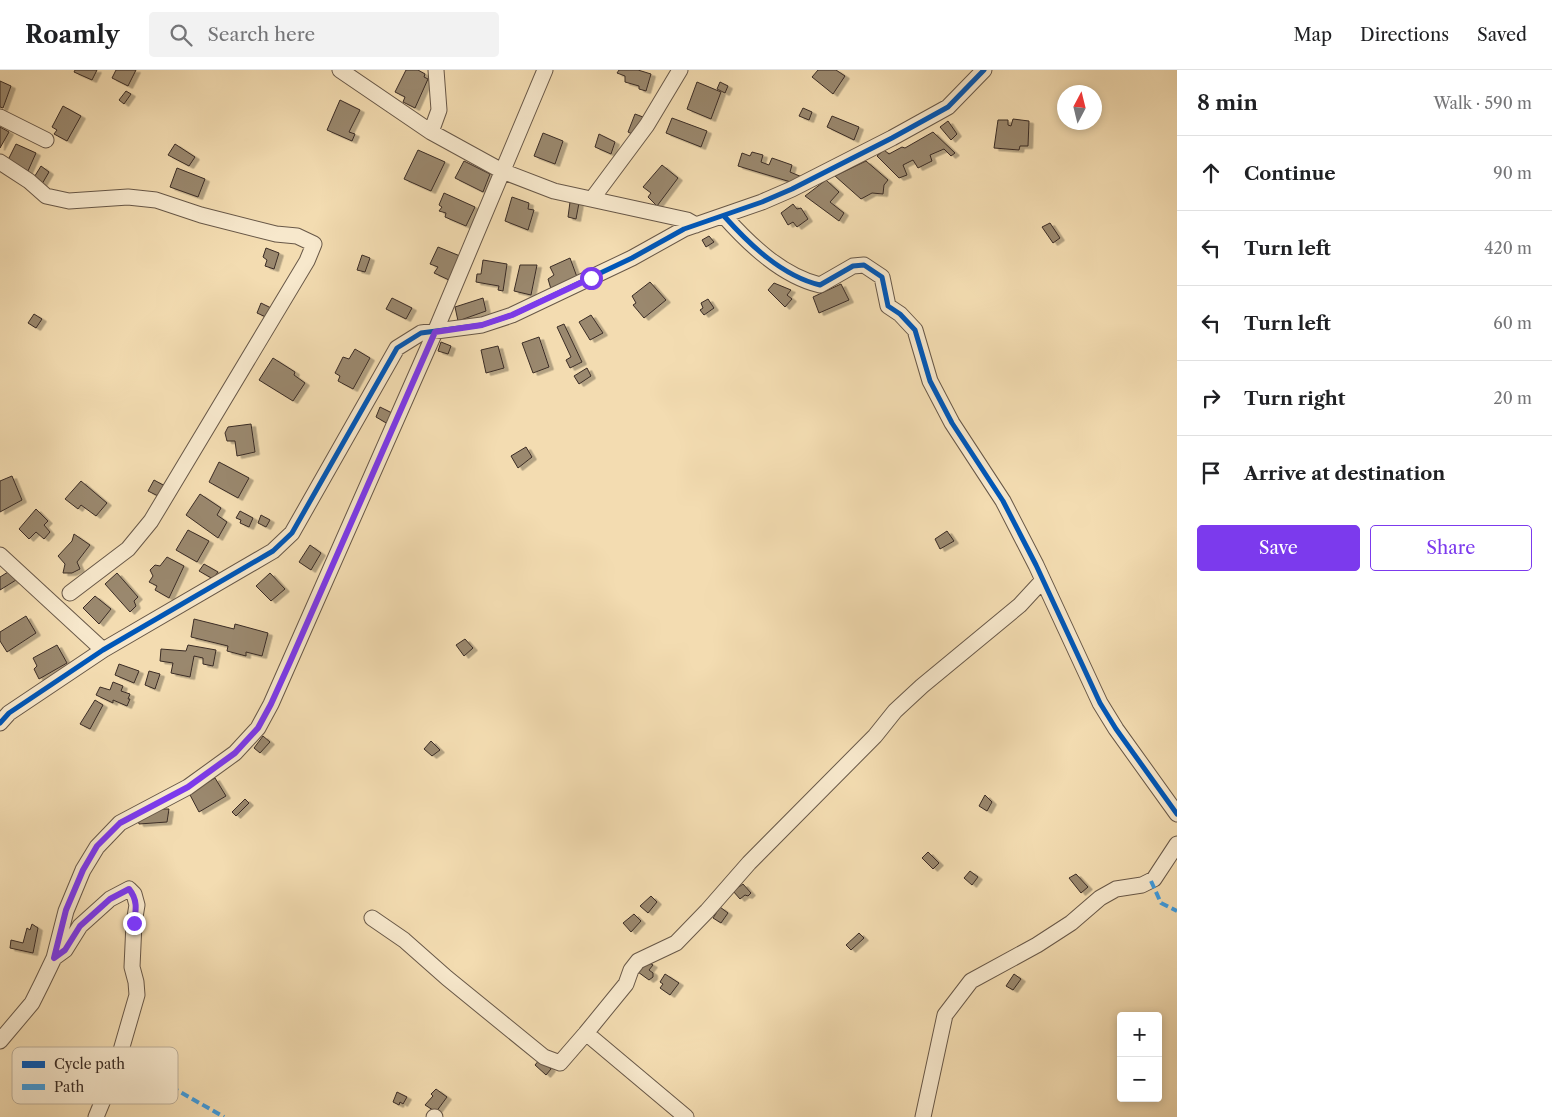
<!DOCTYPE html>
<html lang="en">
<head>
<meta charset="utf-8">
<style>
  :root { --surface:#fff; --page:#f2f2f2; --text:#202124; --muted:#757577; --line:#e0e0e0; --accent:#7c3aed }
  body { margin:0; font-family:"Libre Caslon Text",serif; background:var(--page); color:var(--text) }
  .controls { position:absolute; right:15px; bottom:15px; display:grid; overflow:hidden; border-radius:5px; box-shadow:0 2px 8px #0003 }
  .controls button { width:45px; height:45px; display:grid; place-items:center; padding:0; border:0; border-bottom:1px solid var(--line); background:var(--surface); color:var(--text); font:25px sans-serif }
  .compass { position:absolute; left:1057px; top:15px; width:45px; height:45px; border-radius:50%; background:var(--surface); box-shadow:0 2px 8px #0003; rotate:7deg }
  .stop { position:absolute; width:15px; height:15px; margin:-11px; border:4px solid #7c3aed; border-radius:50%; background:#fff }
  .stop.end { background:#7c3aed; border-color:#fff; box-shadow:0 1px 5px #0008 }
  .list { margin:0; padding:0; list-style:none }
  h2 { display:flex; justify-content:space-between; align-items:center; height:65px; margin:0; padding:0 20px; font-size:21px }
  h2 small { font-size:16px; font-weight:400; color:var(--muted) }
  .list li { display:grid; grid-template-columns:32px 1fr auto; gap:15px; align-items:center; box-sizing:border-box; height:75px; padding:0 20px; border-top:1px solid var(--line) }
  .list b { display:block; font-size:19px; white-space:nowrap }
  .list em { font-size:16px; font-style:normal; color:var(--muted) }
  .actions { display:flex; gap:10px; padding:15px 20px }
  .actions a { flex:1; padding:11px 0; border:1px solid var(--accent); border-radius:5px; text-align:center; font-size:18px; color:var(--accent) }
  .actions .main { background:var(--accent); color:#fff }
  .icon { flex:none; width:28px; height:28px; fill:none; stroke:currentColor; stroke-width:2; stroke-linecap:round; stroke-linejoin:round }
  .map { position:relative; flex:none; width:1177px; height:1047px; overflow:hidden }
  header { display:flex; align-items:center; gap:30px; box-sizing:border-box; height:70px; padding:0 25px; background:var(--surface); border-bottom:1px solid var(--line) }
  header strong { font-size:24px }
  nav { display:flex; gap:28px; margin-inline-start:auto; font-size:18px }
  .search { width:350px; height:45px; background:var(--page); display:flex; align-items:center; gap:12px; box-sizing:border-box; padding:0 18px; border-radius:5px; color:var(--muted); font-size:19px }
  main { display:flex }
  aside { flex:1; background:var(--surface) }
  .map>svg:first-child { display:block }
  .building { fill:#9a886e; stroke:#3a2c25; filter:url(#shadow) }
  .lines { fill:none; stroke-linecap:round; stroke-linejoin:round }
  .minor-casing { stroke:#685848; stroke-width:17 }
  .minor { stroke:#f7e8cc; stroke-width:15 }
  .quiet { stroke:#3e9ce0; stroke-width:4; stroke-dasharray:8 4; stroke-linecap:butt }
  .cycleway-casing { stroke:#f7e8cc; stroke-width:8 }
  .cycleway { stroke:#0057b8; stroke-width:5 }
  .route { stroke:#7c3aed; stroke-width:6 }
  .key { fill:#f7e8cc; stroke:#beb09a; stroke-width:1 }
  .key-label { font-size:14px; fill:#3a2c25 }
</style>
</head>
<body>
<header>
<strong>Roamly</strong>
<div class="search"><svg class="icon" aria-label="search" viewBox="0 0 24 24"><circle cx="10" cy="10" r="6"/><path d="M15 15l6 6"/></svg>Search here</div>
<nav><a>Map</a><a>Directions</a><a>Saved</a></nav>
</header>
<main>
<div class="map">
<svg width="1177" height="1047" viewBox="0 0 1177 1047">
  <defs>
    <filter id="shadow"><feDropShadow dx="4.5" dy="2.5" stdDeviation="0" flood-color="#0004"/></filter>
  </defs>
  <rect width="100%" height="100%" fill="#f3dcb1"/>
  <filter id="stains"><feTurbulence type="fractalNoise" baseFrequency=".004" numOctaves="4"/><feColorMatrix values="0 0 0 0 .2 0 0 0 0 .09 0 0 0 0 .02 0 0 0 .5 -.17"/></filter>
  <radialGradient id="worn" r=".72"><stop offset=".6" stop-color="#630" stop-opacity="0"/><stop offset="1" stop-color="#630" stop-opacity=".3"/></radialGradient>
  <path class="building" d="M75,0H97L92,10L74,2Z
    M116,0H136L128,16L112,8Z
    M406,0H418L425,4L424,7L428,9L415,38L403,32L405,27L395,22Z
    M619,0H638L651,4L646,21L639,19V16L625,12V6L617,3Z
    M818,0H836L845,6L833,24L812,7Z
    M0,11L11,16L3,38L0,37Z
    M697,12L721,22L711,49L687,39Z
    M720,12L728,16L725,23L717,19Z
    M126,21L131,24L124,34L119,30Z
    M340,30L360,40L349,62L355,64L352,71L327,60Z
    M63,36L81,46L67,71L54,64L57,60L52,57Z
    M803,38L812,42L809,50L799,46Z
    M635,44L643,47L636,66L628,62Z
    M832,46L859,57L854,70L827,57Z
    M672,48L707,61L701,77L666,63Z
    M1013,49L1029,51L1028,76H1020L1019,80L994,78L998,50H1008V55L1011,56Z
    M948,51L957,64L951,70L940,57Z
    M0,57L9,62L0,78Z
    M933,62L955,83L951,86L944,79L930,85L932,91L918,98L913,90L903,95L907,105L899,108L877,86L884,80L889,84L902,77L905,78Z
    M543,63L563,71L555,94L534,86Z
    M599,64L615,72L611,84L595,77Z
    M16,74L36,83L28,101L8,90Z
    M175,74L195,87L189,96L168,85Z
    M418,80L445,92L431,121L404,109Z
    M752,82L763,85L761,92L769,95L772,88L792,95L790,102L802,107L794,113L738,96L742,83L750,86Z
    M464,91L490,104L483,122L455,108Z
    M866,91L888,110L884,115L883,124L872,123L861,129L835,106Z
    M662,95L678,108L657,136L648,127L651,123L643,117Z
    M41,96L49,102L42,114L33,109Z
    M177,98L205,109L198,127L170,117Z
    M826,110L839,122L830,132L844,143L839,151L805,126Z
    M444,123L475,137L466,156L445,147L446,143L439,141L442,137L439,135Z
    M512,127L529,133L528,139L534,140L528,160L505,151Z
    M570,132L579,133L576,149L568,147Z
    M793,134L797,139L801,138L808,149L797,157L793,152L788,155L781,143Z
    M1050,153L1060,168L1053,173L1042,157Z
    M709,166L714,172L706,177L702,170Z
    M438,177L460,186L449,210L434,203L438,197L430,194Z
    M266,178L279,183L274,199L265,196L267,190L263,187Z
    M362,185L370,188L365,202L357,200Z
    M570,188L577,207L551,219L548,209L554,205L550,197Z
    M483,190L507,194L503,221L498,220L499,216L476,212L477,204H481Z
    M520,195H537L531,225L514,221Z
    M650,212L666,230L644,248L633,235L636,233L632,226Z
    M774,213L791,220L787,225L792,229L785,237L768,220Z
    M841,214L849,230L819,243L813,227Z
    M392,228L412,238L406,249L386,239Z
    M483,228L486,241L458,251L455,237Z
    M708,229L714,238L704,245L700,240L703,238L701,233Z
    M261,233L273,239L268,248L257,243Z
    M34,244L42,249L36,258L28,253Z
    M591,245L603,263L590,270L579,252Z
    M564,254L582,292L570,298L566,290L571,287L557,257Z
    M539,267L549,297L533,303L522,273Z
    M441,272L451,276L448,284L438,281Z
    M498,276L504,298L486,303L481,280Z
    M355,279L370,288L353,319L338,311L340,306L335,303L343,287L349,289Z
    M273,288L295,302L294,305L305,313L293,331L259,310Z
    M587,298L591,306L579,314L574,306Z
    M380,337L394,344L388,354L376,347Z
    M251,354L255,382L237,386L235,371H227L225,363L228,357Z
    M526,377L532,387L518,398L511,386Z
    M219,392L249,408L238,428L209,412Z
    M12,406L22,430L0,442V411Z
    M154,410L165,416L160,427L148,421Z
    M81,411L107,433L96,446L81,435L78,439L65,429Z
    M200,424L221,438L217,445L227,452L218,468L186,445Z
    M36,439L48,451L44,455L50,462L44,469L36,462L29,469L19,459Z
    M240,441L253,448L249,457L240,453L241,450L236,448Z
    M261,445L270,450L266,457L258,453Z
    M188,460L209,471L197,492L176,480Z
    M947,461L954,471L940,479L935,469Z
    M74,464L90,475L77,492L80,499L72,503H63L65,494L58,486L72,471Z
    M310,475L321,483L311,500L299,492Z
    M167,487L184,496L169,528L155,520L157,516L149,512L153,506L150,500L155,495L160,496Z
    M204,494L218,502L213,509L199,501Z
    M8,502L16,510L0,520V507Z
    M117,503L138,527L134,531L136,536L130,542L105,514Z
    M270,503L285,519L271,531L256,516Z
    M95,526L111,539L99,554L83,538Z
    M26,546L36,563L7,582L0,571V562Z
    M194,549L234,559L235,554L268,563L262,586L246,582V586L227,581L228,576L191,567Z
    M465,569L473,578L464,586L456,575Z
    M57,575L67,593L39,609L34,599L37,596L33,588Z
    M188,575L216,580L213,596L203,594V588L194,586L190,607L171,603L173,593L160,591L161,579L186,581Z
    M119,594L139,601L134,613L115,605Z
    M149,601L160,604L155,619L145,615Z
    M113,612L123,616L121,621L130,624L128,629H130L127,636L113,630V633L96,625L100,617L110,620Z
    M95,630L103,635L90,659L80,654Z
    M263,666L270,672L260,683L254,678Z
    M431,671L440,680L432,686L424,679Z
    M215,708L226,726L199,742L189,723Z
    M985,725L992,732L987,741L979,736Z
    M245,729L249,733L236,746L232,742Z
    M158,739H169L167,752L139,754L138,749Z
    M928,782L939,793L933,799L922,788Z
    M970,801L978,807L972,815L964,808Z
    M1076,804L1088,817L1081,823L1069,808Z
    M743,814L751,823L748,826L745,825L740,829L733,821Z
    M651,826L657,832L648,843L640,836Z
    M720,837L728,843L721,853L713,848Z
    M634,844L641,851L631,862L623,853Z
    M32,854L38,858L33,883L10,878L11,870L23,873L27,858L30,860Z
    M859,863L864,868L851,880L846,875Z
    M646,891L653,895L649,900L653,903V907L649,910L638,902Z
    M665,904L679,913L670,925L660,918L663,914L660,912Z
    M1014,904L1021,909L1013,920L1006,916Z
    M540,989L551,999L546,1005L535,995Z
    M436,1019L447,1027L436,1042L425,1035L433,1026L431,1024Z
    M397,1022L407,1027L403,1034L400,1032L399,1035L393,1032Z"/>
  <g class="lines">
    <g class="minor-casing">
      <path id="minor" d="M340,0L431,62L502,101L554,121L687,150L696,155
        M0,47L46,70
        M431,62L439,40L436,0
        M0,92L29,111L46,126L69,131L128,127L156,130L201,145L276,164L297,166L314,174L307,191L151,451L128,479L70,523
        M592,129L647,55L680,0
        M724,146C749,174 782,206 820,215L853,196L864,195L882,207L888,236L900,244L915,260L930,311L952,353L1003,431L1036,495L1100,633L1116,659L1177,744
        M0,485L103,580
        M0,653L9,643L103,580L273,481L292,463L397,278L421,263L482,255L512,245L632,188L684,159L762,132L792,119L892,68L948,37L984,0
        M372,848L404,870L447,908L544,987L560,993L586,963
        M54,888L65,880L80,856L110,829L129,819L134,824L137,835L134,853L132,897L136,912L137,925L115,1001L96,1047
        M0,971L32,933L42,913L54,888L66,841L83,800L97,777L120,753L188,717L235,683L258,658L271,634L435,262L545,0
        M434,1047H435
        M686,1047L586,963L626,914L631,900L638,891L676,873L707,841L749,793L875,666L895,641L922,616L1020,535L1043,510
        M923,1047L945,945L971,911L1037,875L1071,853L1100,828L1116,819L1142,815L1154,809L1177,774"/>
    </g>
    <use href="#minor" class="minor"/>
    <path class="quiet" d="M1151,811L1161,833L1177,841
      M119,987L224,1047"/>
    <g class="cycleway-casing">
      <path id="cycleway" d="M724,146C749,174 782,206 820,215L853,196L864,195L882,207L888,236L900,244L915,260L930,311L952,353L1003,431L1036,495L1100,633L1116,659L1177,744
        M0,653L9,643L103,580L273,481L292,463L397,278L421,263L482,255L512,245L632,188L684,159L762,132L792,119L892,68L948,37L984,0"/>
    </g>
    <use href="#cycleway" class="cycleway"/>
  </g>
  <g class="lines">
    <path class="route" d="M134,853C136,840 138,830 129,819L110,829L80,856L65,880L54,888L66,840L83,800L97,776L120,753L188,717L235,683L258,658L271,634L290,592L435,262L482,255L512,245L591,208"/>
  </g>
  <rect x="12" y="977" width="166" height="57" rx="8" class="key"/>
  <rect x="22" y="991" width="23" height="7" fill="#0057b8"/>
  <rect x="22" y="1014" width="23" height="6" fill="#3e9ce0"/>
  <g class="key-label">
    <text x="54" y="999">Cycle path</text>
    <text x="54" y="1022">Path</text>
  </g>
  <rect width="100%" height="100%" filter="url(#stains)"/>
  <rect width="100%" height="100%" fill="url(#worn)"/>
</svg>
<div class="controls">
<button>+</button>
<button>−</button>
</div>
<svg class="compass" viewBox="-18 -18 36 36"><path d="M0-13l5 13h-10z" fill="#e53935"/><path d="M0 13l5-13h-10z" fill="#757577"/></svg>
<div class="stop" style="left:591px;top:208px"></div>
<div class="stop end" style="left:134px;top:853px"></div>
</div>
<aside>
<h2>8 min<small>Walk · 590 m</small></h2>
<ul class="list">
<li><svg class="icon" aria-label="ahead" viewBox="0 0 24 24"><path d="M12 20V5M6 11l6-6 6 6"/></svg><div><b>Continue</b></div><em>90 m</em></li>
<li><svg class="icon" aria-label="left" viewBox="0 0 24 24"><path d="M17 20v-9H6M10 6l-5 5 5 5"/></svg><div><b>Turn left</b></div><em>420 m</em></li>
<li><svg class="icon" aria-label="left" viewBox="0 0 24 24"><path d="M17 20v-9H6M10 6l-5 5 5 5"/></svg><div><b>Turn left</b></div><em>60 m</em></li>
<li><svg class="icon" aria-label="right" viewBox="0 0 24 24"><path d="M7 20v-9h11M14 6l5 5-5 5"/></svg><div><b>Turn right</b></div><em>20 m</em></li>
<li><svg class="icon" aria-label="arrive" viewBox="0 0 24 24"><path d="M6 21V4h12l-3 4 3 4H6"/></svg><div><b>Arrive at destination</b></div></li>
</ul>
<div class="actions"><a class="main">Save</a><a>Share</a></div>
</aside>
</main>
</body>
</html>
